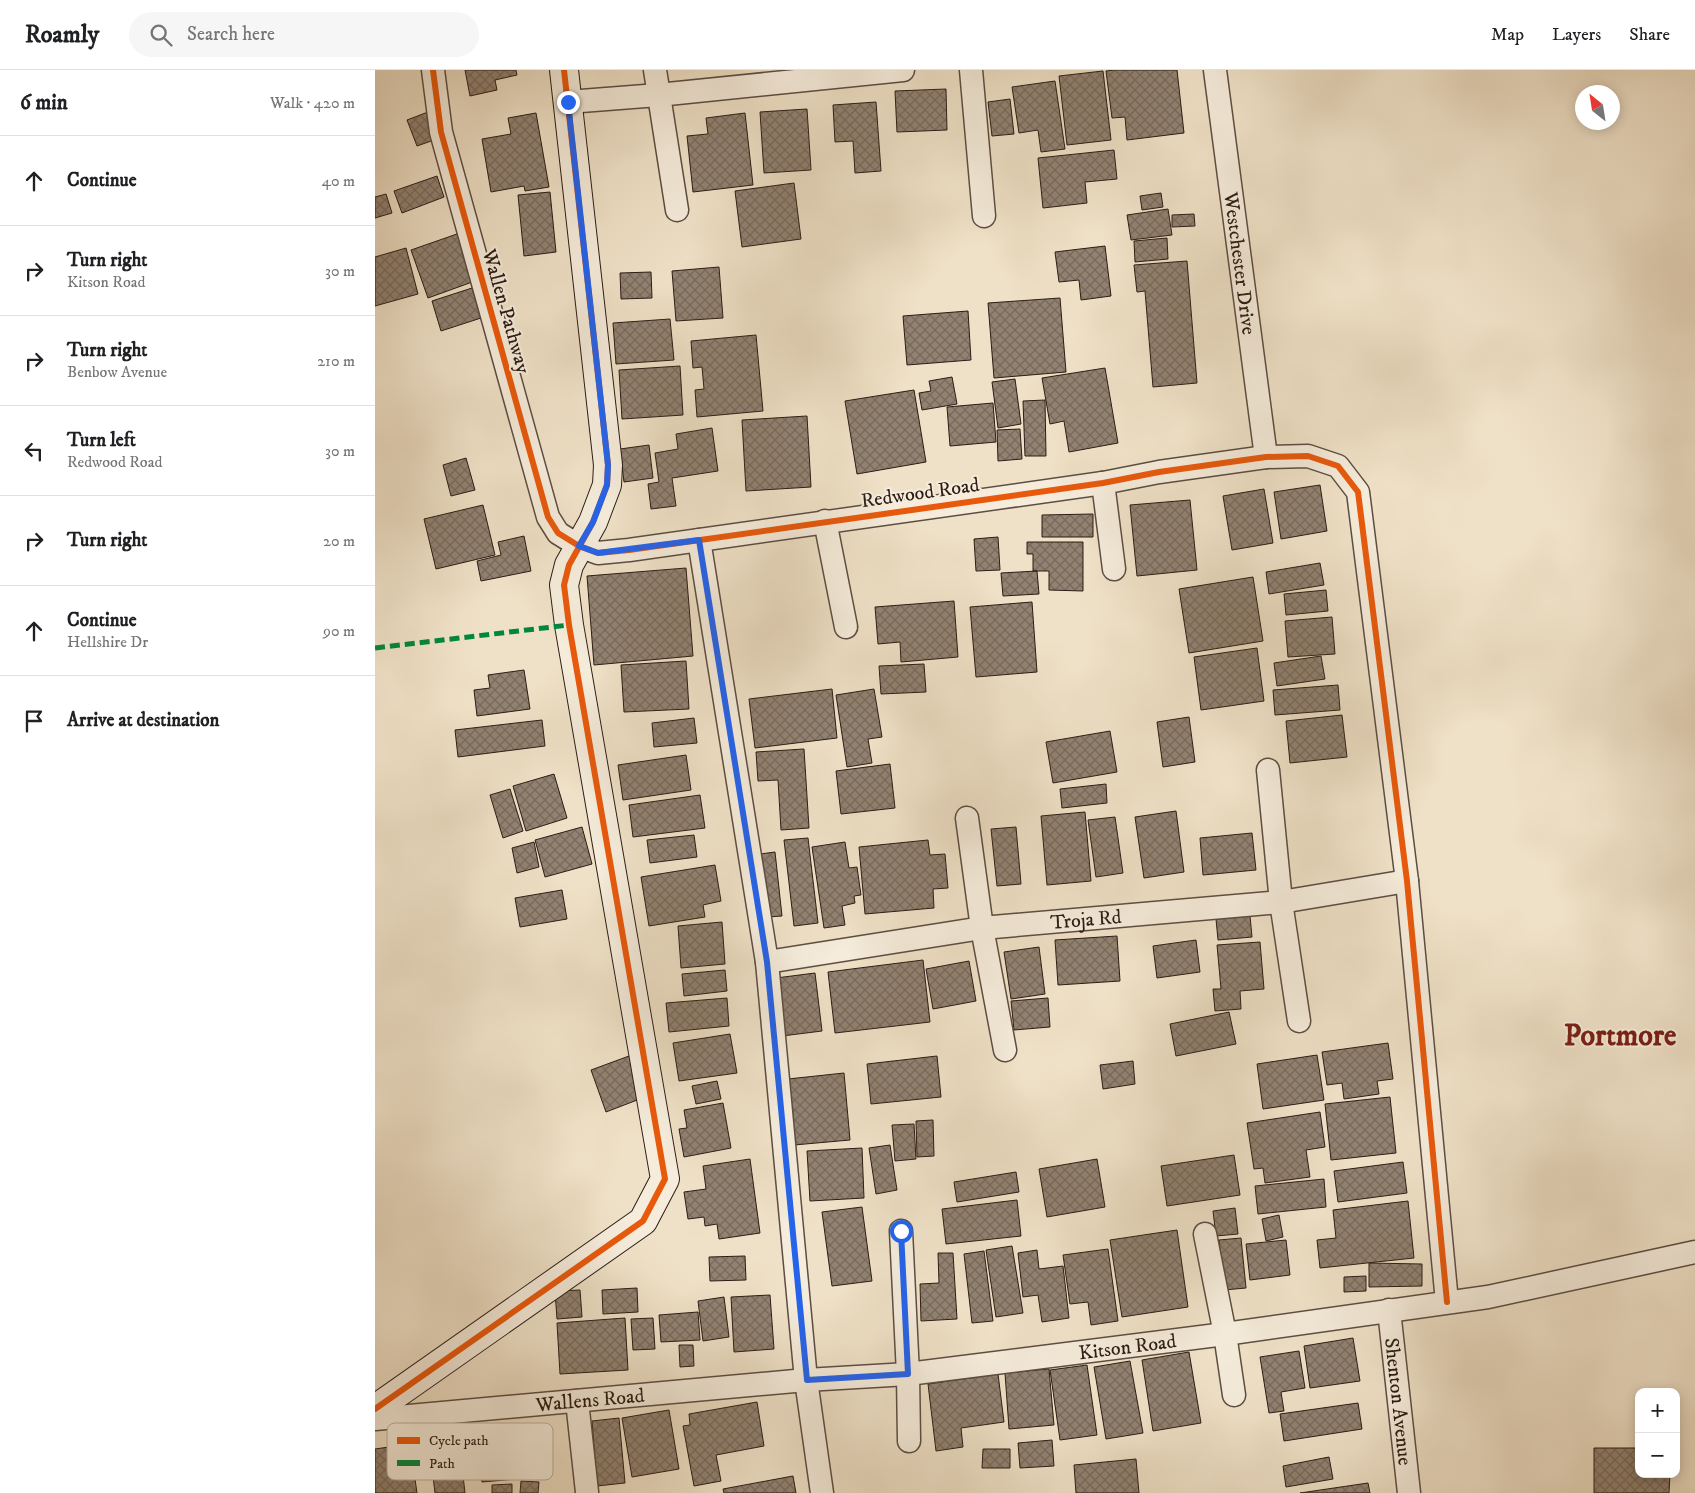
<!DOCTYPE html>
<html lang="en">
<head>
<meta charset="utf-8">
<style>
  :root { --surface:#fff; --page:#f6f6f6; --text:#202124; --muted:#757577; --line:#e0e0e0 }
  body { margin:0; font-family:"IM FELL DW Pica",serif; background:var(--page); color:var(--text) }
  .controls { position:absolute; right:15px; bottom:15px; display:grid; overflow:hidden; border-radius:10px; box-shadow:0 2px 12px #0003 }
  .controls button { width:45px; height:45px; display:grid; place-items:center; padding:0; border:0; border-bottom:1px solid var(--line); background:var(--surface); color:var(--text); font:25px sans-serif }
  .compass { position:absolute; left:1200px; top:15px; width:45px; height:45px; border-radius:50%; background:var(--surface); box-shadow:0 2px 12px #0003; rotate:330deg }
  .stop { position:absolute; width:15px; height:15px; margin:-11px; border:4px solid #2563eb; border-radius:50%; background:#fff }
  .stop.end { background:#2563eb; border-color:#fff; box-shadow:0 1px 5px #0008 }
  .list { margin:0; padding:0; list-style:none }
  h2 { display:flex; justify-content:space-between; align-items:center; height:65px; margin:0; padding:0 20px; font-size:21px }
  h2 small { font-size:16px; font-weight:400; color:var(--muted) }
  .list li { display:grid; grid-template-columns:32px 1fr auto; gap:15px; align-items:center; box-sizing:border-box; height:90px; padding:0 20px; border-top:1px solid var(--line) }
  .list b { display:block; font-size:19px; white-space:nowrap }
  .list p { margin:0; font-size:16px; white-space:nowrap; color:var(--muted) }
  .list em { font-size:16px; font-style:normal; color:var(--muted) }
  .icon { flex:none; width:28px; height:28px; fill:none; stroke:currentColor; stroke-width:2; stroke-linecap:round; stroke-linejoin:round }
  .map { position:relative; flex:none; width:1320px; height:1423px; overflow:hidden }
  header { display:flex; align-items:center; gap:30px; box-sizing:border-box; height:70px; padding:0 25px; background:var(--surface); border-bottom:1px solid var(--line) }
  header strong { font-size:24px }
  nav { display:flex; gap:28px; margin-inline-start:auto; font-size:18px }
  .search { width:350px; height:45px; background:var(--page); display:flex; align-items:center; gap:12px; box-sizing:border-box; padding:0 18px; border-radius:28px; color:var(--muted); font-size:19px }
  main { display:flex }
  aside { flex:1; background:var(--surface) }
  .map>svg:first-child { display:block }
  .building { fill:url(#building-cross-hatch); stroke:#2c1c15 }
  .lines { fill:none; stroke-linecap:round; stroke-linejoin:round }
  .street-casing { stroke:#5d4d42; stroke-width:25 }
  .secondary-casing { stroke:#2c1c15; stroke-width:30 }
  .street { stroke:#f5ecdb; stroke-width:22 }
  .secondary { stroke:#f5ecdb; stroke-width:28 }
  .quiet { stroke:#00873e; stroke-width:5; stroke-dasharray:10 5; stroke-linecap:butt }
  .cycleway-casing { stroke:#f5ecdb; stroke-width:9 }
  .cycleway { stroke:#e8590c; stroke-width:6 }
  .route { stroke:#2563eb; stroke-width:6 }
  .labels { text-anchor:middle; stroke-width:4; stroke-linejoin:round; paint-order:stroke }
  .street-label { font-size:20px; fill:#2c1c15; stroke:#f5ecdb }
  .town-label { font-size:30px; font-weight:bold; fill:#7a1f14; stroke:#f5ecdb }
  .key { fill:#f5ecdb; stroke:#b9aea0; stroke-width:1 }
  .key-label { font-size:14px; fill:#2c1c15 }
</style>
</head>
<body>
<header>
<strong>Roamly</strong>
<div class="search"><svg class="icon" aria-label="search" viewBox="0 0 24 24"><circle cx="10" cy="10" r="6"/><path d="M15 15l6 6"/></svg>Search here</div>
<nav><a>Map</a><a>Layers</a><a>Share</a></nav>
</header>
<main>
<aside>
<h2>6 min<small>Walk · 420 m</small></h2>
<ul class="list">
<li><svg class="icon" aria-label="ahead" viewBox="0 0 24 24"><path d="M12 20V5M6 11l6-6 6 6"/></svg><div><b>Continue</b></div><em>40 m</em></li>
<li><svg class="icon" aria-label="right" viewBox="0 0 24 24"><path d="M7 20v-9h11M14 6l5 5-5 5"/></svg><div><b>Turn right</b><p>Kitson Road</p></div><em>30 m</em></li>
<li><svg class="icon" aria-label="right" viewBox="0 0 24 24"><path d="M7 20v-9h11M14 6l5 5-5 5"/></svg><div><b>Turn right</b><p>Benbow Avenue</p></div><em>210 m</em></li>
<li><svg class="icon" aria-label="left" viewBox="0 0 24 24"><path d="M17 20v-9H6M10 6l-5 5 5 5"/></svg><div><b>Turn left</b><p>Redwood Road</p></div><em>30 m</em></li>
<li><svg class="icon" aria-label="right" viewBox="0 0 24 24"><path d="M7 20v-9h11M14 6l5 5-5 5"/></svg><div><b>Turn right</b></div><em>20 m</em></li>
<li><svg class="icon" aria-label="ahead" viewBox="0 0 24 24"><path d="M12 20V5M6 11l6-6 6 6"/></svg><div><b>Continue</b><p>Hellshire Dr</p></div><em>90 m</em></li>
<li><svg class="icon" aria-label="arrive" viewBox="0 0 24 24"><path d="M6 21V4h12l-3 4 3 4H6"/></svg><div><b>Arrive at destination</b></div></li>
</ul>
</aside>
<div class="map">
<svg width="1320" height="1423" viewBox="0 0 1320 1423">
  <defs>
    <pattern id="building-cross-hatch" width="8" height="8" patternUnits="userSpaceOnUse" patternTransform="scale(1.25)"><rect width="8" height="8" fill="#918272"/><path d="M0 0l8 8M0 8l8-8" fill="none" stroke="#776a5c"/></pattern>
  </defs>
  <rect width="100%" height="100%" fill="#efe1c7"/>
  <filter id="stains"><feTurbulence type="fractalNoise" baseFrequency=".004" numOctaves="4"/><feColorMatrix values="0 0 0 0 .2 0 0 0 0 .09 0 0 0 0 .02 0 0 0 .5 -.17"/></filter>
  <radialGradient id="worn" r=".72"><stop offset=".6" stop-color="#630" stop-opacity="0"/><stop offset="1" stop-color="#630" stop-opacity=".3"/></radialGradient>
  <path class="building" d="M90,0H141L142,5L120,10L122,20L95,26Z
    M740,0H802L809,63L752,70L750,47L737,48L731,1Z
    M728,1L736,70L692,75L684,6Z
    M680,11L690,79L666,82L663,60L644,63L637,17Z
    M571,19L572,60L522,62L520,21Z
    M635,29L639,64L617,66L613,32Z
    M501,32L506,101L480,103L478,71L460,72L458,35Z
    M432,39L436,100L389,103L385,42Z
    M53,42L62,69L42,76L32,50Z
    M161,43L174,117L150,121L149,116L116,122L107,69L136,64L133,48Z
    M370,43L378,115L318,122L312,66L333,64L331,48Z
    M739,80L742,109L710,112L712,133L668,138L663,88Z
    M62,106L69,127L27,143L19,121Z
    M419,113L426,169L367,177L360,121Z
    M175,122L181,182L149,186L143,125Z
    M786,123L788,137L767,140L765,126Z
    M11,124L17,143L0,148V127Z
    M793,139L797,165L756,170L752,145Z
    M819,144L820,156L797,157V145Z
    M82,164L100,211L53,228L36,180Z
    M792,168L793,189L760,192L759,171Z
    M730,176L736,226L706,230L704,210L684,212L680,182Z
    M31,178L43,224L0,236V187Z
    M812,191L822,313L778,317L770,221L762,222L759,195Z
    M344,197L348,248L301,251L297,201Z
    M276,202L277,228L246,229L245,203Z
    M97,218L106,248L66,261L57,231Z
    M685,228L691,302L619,308L613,233Z
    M593,241L596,290L532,295L528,246Z
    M295,249L299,290L241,294L238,253Z
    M381,265L388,341L322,347L320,320L329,319L327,297L318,298L316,271Z
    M305,296L308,345L247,349L244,300Z
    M730,298L743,373L694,382L689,351L675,354L667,308Z
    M577,307L582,334L547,340L544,323L556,321L554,311Z
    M640,309L646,354L623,358L617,312Z
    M539,320L551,392L482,404L470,331Z
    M670,330L671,386H650L648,331Z
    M618,333L621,372L575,376L572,337Z
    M432,346L436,417L371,421L367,350Z
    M337,358L343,401L297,408L301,436L276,439L273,414L284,412L280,383L303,379L301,364Z
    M645,359L647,389L623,391L622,360Z
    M274,375L278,408L249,412L245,379Z
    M91,388L100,420L76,426L68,395Z
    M945,415L952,461L906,469L899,422Z
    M889,419L898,473L857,480L848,426Z
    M815,430L822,500L762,506L755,435Z
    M108,435L120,485L61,499L49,449Z
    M718,444V467H667V445Z
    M149,466L156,501L106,511L102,491L126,485L123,472Z
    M623,467L625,500L601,501L599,469Z
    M652,472H708V521L674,520V501H658V484H652Z
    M945,493L949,515L894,524L891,502Z
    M311,498L318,586L219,595L212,506Z
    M662,501L664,524L628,526L626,503Z
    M878,507L888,571L814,583L804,519Z
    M951,520L953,541L911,545L909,524Z
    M579,531L583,587L526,592L525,572L503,574L500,537Z
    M657,532L662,602L601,607L595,537Z
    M957,547L960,584L913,587L910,551Z
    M882,578L889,631L826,640L819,587Z
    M946,586L950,609L902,616L899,593Z
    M311,591L314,639L249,642L246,595Z
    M549,594L551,622L506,624L504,596Z
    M149,600L155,639L102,646L99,620L115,618L113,605Z
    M963,615L965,640L900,645L898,620Z
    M457,619L462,668L380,678L374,629Z
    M499,619L507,667L493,669L497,693L472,697L461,625Z
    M967,645L972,687L915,693L911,651Z
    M814,647L820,692L788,697L782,652Z
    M319,648L322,673L279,677L277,653Z
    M167,650L170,676L83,687L80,660Z
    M735,661L742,702L678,713L671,672Z
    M429,679L434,758L406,760L403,710L383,711L381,682Z
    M311,685L316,720L248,730L243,695Z
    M515,694L520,738L466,744L461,701Z
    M179,704L192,748L151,761L138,716Z
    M731,714L732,733L687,738L685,719Z
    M135,719L148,761L128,768L115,725Z
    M325,725L330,758L258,767L254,735Z
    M801,741L809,802L769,808L760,747Z
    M710,742L716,811L672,815L666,746Z
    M740,747L748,803L721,807L713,750Z
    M207,757L217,794L170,807L160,770Z
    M641,757L646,814L622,816L616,759Z
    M877,763L881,800L828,805L825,768Z
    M319,765L322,787L275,793L272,770Z
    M433,768L443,853L419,856L409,770Z
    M553,770L555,785L570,784L573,818L558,819L559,838L490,844L484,777Z
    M159,772L164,797L142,803L137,778Z
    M470,772L474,798L482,797L486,825L479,826L480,833L467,836L470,855L449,858L437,777Z
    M400,782L407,846L392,847L385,784Z
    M340,795L346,831L328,835L330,847L274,856L266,807Z
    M187,820L192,849L145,857L140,828Z
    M875,846L877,867L843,870L841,849Z
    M347,852L350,894L306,898L303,856Z
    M742,866L745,911L683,915L680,870Z
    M821,870L825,902L782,908L778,876Z
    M885,872L889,919L865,921L866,939L840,941L838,919H846L842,875Z
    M664,877L670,924L636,929L629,882Z
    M548,890L555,952L460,963L453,902Z
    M594,891L601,931L558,939L551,899Z
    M350,900L352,921L309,926L307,904Z
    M440,903L447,961L407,966L401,908Z
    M352,928L354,956L294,962L291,933Z
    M673,928L675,957L639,960L636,931Z
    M854,942L861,974L801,986L795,954Z
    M355,964L362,1003L304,1011L298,973Z
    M1013,973L1018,1009L1002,1011L1004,1024L969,1029L967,1013L952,1015L947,982Z
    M942,985L949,1030L888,1039L882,994Z
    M254,986L270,1027L231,1042L216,1000Z
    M562,986L566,1027L496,1034L492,994Z
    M758,991L760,1014L728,1019L725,995Z
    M469,1003L475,1070L419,1075L413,1009Z
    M342,1011L346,1029L321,1034L317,1016Z
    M1015,1027L1021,1083L956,1090L950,1034Z
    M348,1033L356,1078L309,1087L304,1059L312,1058L309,1040Z
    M945,1042L950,1077L931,1080L935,1107L890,1113L888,1098L879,1099L872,1053Z
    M558,1050L559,1086L542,1087L541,1051Z
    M539,1054L541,1089L520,1091L517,1055Z
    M515,1075L522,1120L501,1124L494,1078Z
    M487,1078L489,1128L435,1131L432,1081Z
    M859,1085L865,1125L792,1136L786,1096Z
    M375,1089L385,1163L344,1169L342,1154L330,1156L329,1147L313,1149L309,1122L331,1119L328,1096Z
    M722,1089L730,1137L672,1147L664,1099Z
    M1028,1092L1032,1123L963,1132L959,1101Z
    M641,1102L644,1122L582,1132L579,1112Z
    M949,1109L951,1137L883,1144L880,1116Z
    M642,1130L646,1166L571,1174L567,1139Z
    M1033,1131L1039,1188L945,1198L942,1170L961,1168L958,1140Z
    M487,1137L497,1211L457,1216L447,1142Z
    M860,1138L863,1164L841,1166L838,1141Z
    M904,1145L908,1167L891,1171L887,1149Z
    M802,1160L813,1237L747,1247L735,1170Z
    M866,1168L871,1218L849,1220L844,1170Z
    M911,1170L915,1205L875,1210L871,1174Z
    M637,1176L648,1243L621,1247L611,1180Z
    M733,1179L743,1251L716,1255L713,1232L695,1234L688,1185Z
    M662,1180L664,1199L688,1196L694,1248L667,1252L663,1225L648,1227L643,1183Z
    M609,1181L618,1251L597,1253L589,1184Z
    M563,1183H578L582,1249L546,1251L545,1214L564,1213Z
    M370,1186L371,1210L335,1211L334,1187Z
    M994,1193L1047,1194V1216L994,1217Z
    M991,1206V1221L969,1222V1207Z
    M262,1218L263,1242L228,1244L227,1220Z
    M205,1220L207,1247L182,1249L180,1221Z
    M395,1225L399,1279L359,1282L356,1227Z
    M349,1227L354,1267L328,1271L323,1231Z
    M323,1242L325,1270L286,1272L284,1245Z
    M250,1248L253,1300L185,1304L182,1253Z
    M278,1248L280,1279L258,1280L256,1249Z
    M978,1268L985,1311L935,1318L929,1276Z
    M304,1275H318L319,1296L305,1297Z
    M924,1281L930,1318L906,1322L909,1341L894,1343L885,1287Z
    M814,1282L826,1353L778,1361L767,1290Z
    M755,1291L768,1363L731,1369L719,1297Z
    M712,1295L722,1365L685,1370L675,1300Z
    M674,1299L679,1355L634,1359L630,1303Z
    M623,1304L629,1352L586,1358L588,1377L561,1381L553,1314Z
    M382,1332L389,1376L341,1385L346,1411L319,1416L308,1356L315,1355L314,1344Z
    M983,1333L987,1359L909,1371L905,1344Z
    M294,1340L304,1399L257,1407L247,1348Z
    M244,1348L250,1413L222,1416L217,1351Z
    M173,1358L176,1406L107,1412L103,1364Z
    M84,1370L90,1423H60L54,1373Z
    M677,1370L679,1396L645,1398L643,1373Z
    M35,1374L42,1423H0V1379Z
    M1219,1378H1264V1404H1295L1294,1423H1219Z
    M608,1379H635V1398H607Z
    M954,1387L958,1409L911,1417L908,1396Z
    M761,1389L764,1423H701L699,1395Z
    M418,1406L421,1423H349L348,1419Z
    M146,1411L164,1412L163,1423H145Z
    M993,1413L995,1423H925Z
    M137,1414V1423H117V1415Z"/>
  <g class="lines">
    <g class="street-casing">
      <g id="street">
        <path d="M58,0L66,62L173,447L183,463L204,476L223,483L254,480L728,413L784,402L891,387L933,386L963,396L983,422L1032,811L1072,1232"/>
        <path d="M280,0L302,140"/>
        <path d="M596,0L609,146"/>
        <path id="s1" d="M840,0L891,387"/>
        <path d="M193,32L283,25L528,0"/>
        <path d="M728,413L739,499"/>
        <path d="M450,451L471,557"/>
        <path d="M324,470L392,892L431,1310L447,1423"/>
        <path d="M893,700L906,832L924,951"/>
        <path d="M592,748L607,858L630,980"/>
        <path id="s2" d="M392,892L607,858L906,832L1032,811"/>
        <path d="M526,1161L533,1304L534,1371"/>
        <path d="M830,1164L850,1264L859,1325"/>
        <path id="s3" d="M1014,1240L1034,1423"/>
        <path d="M202,1331L212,1422"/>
        <path id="s4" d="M0,1349L431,1310L533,1304L850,1264L1113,1227L1320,1182"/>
      </g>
    </g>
    <g class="secondary-casing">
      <path id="secondary" d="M0,1339L268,1151L290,1109L194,555L189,515L194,495L218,452L232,415L233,395L189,0"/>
    </g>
    <use href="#street" class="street"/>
    <use href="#secondary" class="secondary"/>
    <path class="quiet" d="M0,578L194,555"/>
    <g class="cycleway-casing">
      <path id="cycleway" d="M58,0L66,62L173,447L183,463L204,476L223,483L254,480L728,413L784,402L891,387L933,386L963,396L983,422L1032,811L1072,1232
        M0,1339L268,1151L290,1109L194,555L189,515L194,495L218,452L232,415L233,395L189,0"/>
    </g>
    <use href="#cycleway" class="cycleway"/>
  </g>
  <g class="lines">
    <path class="route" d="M193,32L233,395L232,415L218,452L204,476L223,483L324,470L392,892L432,1310L533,1304L526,1161"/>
  </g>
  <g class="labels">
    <g class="street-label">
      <text dy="7" stroke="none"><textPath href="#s1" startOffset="195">Westchester Drive</textPath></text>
      <text transform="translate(132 241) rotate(74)" y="7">Wallen Pathway</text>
      <text transform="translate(545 422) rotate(-8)" y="7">Redwood Road</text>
      <text dy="7" stroke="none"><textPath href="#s2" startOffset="322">Troja Rd</textPath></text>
      <text dy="7" stroke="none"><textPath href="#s4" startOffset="756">Kitson Road</textPath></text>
      <text dy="7" stroke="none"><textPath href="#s4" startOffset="216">Wallens Road</textPath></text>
      <text dy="7" stroke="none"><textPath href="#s3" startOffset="92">Shenton Avenue</textPath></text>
    </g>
    <g class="town-label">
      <text x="1245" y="975">Portmore</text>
    </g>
  </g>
  <rect x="12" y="1353" width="166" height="57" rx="8" class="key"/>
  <rect x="22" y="1367" width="23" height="7" fill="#e8590c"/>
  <rect x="22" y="1390" width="23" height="6" fill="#00873e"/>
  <g class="key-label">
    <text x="54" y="1375">Cycle path</text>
    <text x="54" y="1398">Path</text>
  </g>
  <rect width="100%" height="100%" filter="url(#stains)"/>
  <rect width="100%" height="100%" fill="url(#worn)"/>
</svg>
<div class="controls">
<button>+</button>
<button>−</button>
</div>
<svg class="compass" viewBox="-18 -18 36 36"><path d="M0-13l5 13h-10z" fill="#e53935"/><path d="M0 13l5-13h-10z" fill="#757577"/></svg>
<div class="stop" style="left:526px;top:1161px"></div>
<div class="stop end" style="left:193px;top:32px"></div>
</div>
</main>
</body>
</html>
